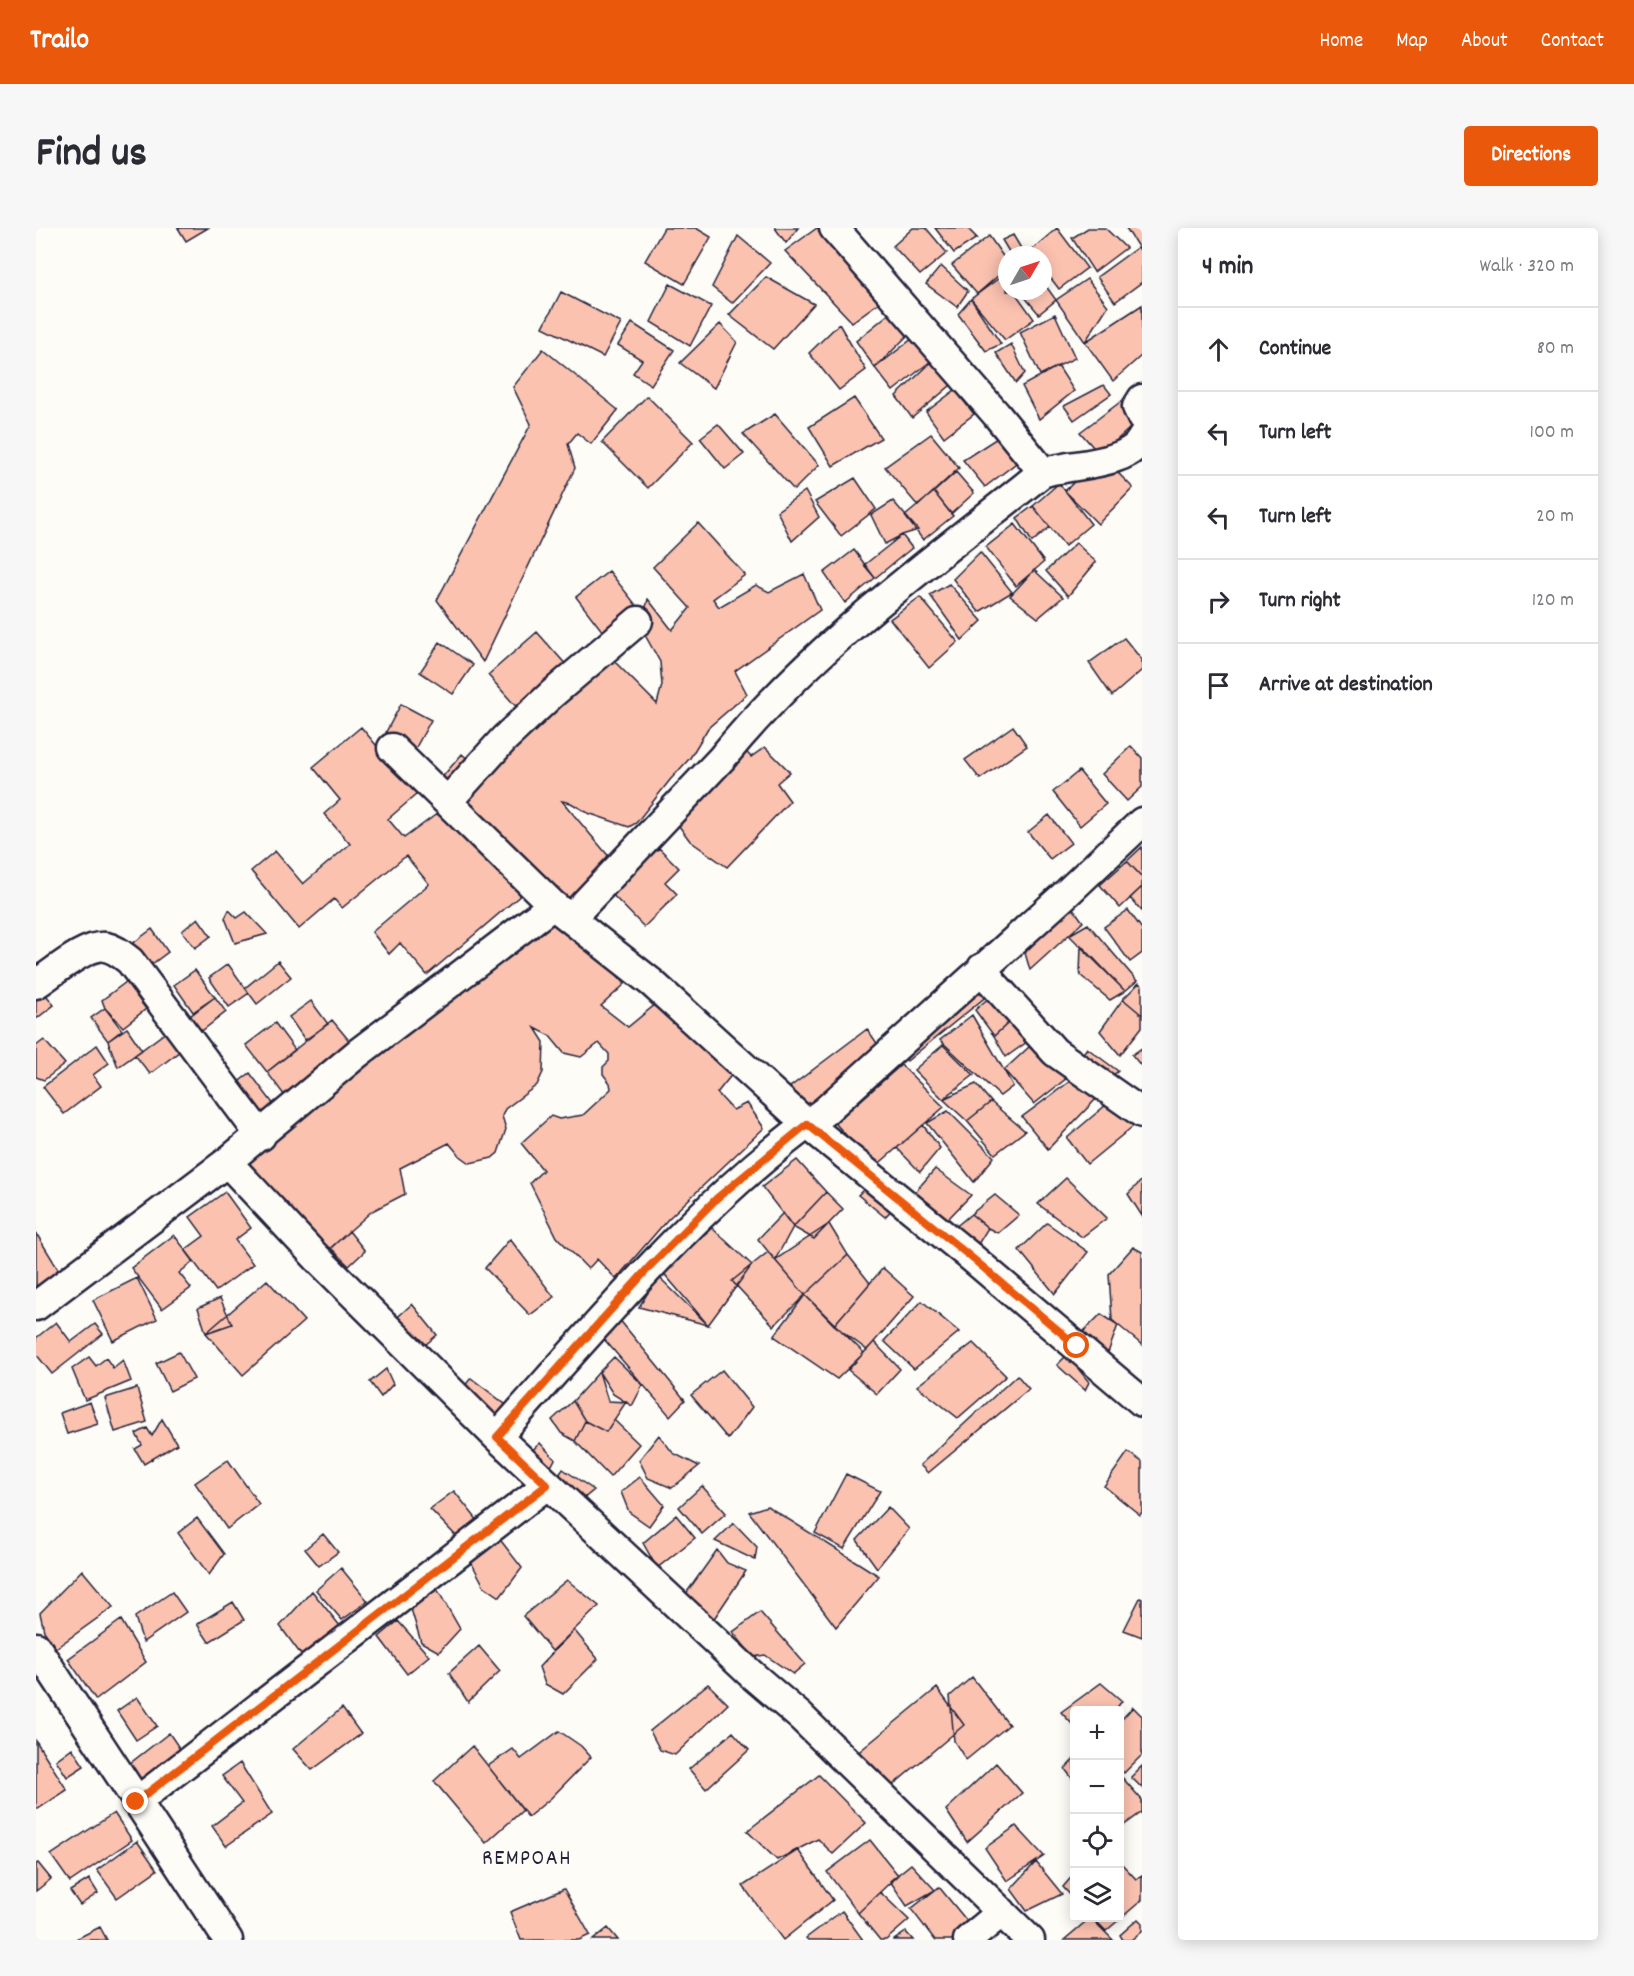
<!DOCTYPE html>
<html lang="en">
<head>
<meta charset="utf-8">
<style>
  :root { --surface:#fff; --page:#f7f7f7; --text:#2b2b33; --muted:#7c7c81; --line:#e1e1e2; --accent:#ea580c }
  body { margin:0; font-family:Dekko,sans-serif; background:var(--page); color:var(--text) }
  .controls { position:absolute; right:18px; bottom:18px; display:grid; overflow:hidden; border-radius:6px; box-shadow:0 3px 15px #0003 }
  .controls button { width:54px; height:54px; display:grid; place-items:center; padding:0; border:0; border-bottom:2px solid var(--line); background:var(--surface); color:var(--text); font:30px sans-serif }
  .compass { position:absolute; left:962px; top:18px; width:54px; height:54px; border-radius:50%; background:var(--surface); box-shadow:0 3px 15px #0003; rotate:51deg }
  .stop { position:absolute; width:18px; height:18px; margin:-14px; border:4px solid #ea580c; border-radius:50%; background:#fff }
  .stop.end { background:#ea580c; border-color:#fff; box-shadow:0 2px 6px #0008 }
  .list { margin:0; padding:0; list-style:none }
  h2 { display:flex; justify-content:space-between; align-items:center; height:78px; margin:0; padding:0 24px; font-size:26px }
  h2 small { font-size:20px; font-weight:400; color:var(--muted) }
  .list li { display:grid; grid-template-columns:39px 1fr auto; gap:18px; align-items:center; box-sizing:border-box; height:84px; padding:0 24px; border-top:2px solid var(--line) }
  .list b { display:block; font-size:22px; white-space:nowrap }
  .list em { font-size:20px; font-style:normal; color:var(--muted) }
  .icon { flex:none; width:33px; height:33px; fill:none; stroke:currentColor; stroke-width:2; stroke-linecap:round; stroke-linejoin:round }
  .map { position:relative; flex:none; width:1106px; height:1712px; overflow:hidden; border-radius:6px }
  header { display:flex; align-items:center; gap:36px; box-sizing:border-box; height:84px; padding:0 30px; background:var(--accent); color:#fff }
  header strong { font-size:28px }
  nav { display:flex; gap:33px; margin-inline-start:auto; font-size:21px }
  .intro { display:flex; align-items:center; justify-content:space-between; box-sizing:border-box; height:144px; padding:0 36px }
  h1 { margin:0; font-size:42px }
  .button { padding:15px 27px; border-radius:6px; background:var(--accent); color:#fff; font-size:21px; font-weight:700 }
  main { display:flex; gap:36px; padding:0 36px }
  aside { flex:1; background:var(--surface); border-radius:6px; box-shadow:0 3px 15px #0003 }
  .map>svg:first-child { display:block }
  .building { fill:#fbc2b0; stroke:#22223b; stroke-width:1.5 }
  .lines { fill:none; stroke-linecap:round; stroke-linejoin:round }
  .minor-casing { stroke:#22223b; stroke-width:33 }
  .minor { stroke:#fdfcf7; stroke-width:28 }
  .route { stroke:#ea580c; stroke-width:8 }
  .labels { text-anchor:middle; stroke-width:5; stroke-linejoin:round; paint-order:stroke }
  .quarter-label { font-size:22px; letter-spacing:1.5px; fill:#22223b; stroke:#fdfcf7 }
</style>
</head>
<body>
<header>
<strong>Trailo</strong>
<nav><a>Home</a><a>Map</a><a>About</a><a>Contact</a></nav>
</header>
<div class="intro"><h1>Find us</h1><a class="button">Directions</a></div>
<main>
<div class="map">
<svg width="1106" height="1712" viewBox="0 0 1106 1712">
  <rect width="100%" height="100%" fill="#fdfcf7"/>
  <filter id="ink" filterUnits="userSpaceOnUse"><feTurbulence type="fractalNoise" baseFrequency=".0167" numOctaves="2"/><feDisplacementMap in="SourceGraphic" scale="12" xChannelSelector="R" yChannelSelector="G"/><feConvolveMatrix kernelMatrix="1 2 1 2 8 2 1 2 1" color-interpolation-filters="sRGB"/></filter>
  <g filter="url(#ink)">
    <path class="building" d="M142,0H172L150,13Z
      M628,0H660L675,9L648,56L609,33Z
      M739,0H762L750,15Z
      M781,0H791L849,70L816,94L749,23Z
      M877,0H890L911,25L884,47L857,18Z
      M899,0H931L941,10L918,25Z
      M1021,0L1051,40L1023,61L1007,40V27H997L994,23Z
      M1052,0H1069L1090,20L1058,44L1036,10Z
      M1090,0H1106V22L1102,19Z
      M977,7L989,27H975L966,12Z
      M702,8L734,35L696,75L676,59Z
      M953,8L971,34V40L941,66L916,37Z
      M1102,19L1106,25V54L1079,74L1061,49Z
      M905,38L932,63L921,79L890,56Z
      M967,47L971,53V63H978L998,91L969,112L935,71Z
      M730,49L778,76L737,121L693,87Z
      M1051,51L1072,78L1049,114L1020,72Z
      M1007,54L1020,72L1003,86L988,68L993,63H1007Z
      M634,56L675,78L654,118L615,94Z
      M525,64L585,95L567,129L507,99Z
      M935,71L965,116L950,123L922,86Z
      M1106,77V127L1077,153L1049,114Z
      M860,80L877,102L839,140L820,113Z
      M1019,86L1039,130L1004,147L984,104Z
      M596,95L638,122L615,157L597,145L606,132L582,117Z
      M684,96L701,114L678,160L644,135Z
      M803,96L830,142L803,162L773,125Z
      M886,103L905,125L857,163L839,140Z
      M975,116L989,145L980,155L960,125Z
      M507,121L582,182L555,216L541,205L532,216L539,240L447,434L401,372L495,196L477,159Z
      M905,125L921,152L876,190L860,168Z
      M1022,138L1038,163L1003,191L986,158Z
      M1068,157L1075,166L1038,192L1028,178Z
      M919,162L938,186L908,209L890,184Z
      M611,168L657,214L612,260L566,214Z
      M818,170L845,210L797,238L773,199Z
      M1087,172L1103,192L1064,227L1044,204Z
      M739,186L783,237L758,262L707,206Z
      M682,196L708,226L689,241L664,210Z
      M972,203L988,229L949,259L927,232Z
      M895,206L923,240L882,278L849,239Z
      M1053,239L1064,249L1078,241L1097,260L1062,296L1029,263Z
      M920,244L938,265L915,286L898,264Z
      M819,250L840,281L805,308L779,274Z
      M1023,255L1055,296L1029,318L997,278Z
      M769,263L783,289L756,313L741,283Z
      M898,264L917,288L887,312L869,288Z
      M857,273L882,302L866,307L849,316L835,287Z
      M997,278L1014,299L996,314L981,290Z
      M662,295L709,347L677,371L683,379L720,357L733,364L768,346L784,382L699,443L711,466L672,500L654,530L634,552L600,595L593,599L552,585L535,575L526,573L575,631L529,676L424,568L574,429L621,476L626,457L624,434L605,400L612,371L636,402L654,380L617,339Z
      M979,296L1008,334L980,358L950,319Z
      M866,307L876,320L839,350L828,337Z
      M1040,315L1060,334L1032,368L1010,343Z
      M818,322L839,350L809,375L788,345Z
      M944,324L976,364L943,384L917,351Z
      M998,342L1027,369L1002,390L974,368Z
      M573,343L604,382L570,408L540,369Z
      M913,356L946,393L926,412L894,367Z
      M884,369L922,414L893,440L854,391Z
      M501,404L532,439L483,482L452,447Z
      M1088,410L1106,432V442L1076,468L1053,435Z
      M404,414L437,437L417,466L384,444Z
      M365,476L395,492L379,521L350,504Z
      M977,498L991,518L944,551L929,532Z
      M325,499L381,566L352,591L368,610L409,580L486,666L391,747L364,715L353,726L336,704L393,656L370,628L306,680L298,671L263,701L215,643L239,623L267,656L314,616L288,586L304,572L277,539Z
      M697,510L715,529L729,519L754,544L741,555L754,573L691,639L654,613L629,579Z
      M1095,518L1106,530V559L1091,573L1066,546Z
      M426,526L436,535L413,563L402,554Z
      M1043,543L1070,576L1044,598L1017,564Z
      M1013,587L1035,615L1014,631L992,604Z
      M1106,619V649L1091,633Z
      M623,620L643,640L629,654L641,666L608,699L565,655L592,628L603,639Z
      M1091,633L1106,649V659L1084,680L1064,657Z
      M1106,659V683L1094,670Z
      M1034,676L1047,694L994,742L989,725Z
      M193,682L201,690L210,684L231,706L199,715L189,690Z
      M1092,682L1106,701V725L1094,734L1068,699Z
      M162,690L175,708L159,720L146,703Z
      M520,692L574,739L589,756L565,778L592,799L620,776L697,845L681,865L697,882L711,875L728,900L632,991L580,1051L561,1031L552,1041L521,1009L494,955L507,942L485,915L515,888L523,891L547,887L575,861L574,855L567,846V839L573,833V826L563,815L545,829L528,825L513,807L499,800L508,814L507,844L501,857L469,881L466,888L470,901L462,925L456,930L434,935L423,927L413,915L364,940L369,966L336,983L291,1023L202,930L495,710L502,709L506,702Z
      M1052,696L1101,753L1089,763L1033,707Z
      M116,701L132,724L104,745L88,722Z
      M1045,717L1089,763L1074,772L1044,747Z
      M242,733L255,749L221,776L209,760Z
      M192,736L213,765L193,779L173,750Z
      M159,742L179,769L157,784L138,757Z
      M0,754L18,777L0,791Z
      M90,754L110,781L87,799L69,780L66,772Z
      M1103,755L1106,758V787L1087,771Z
      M939,758L952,767L871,833L863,821Z
      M966,758L989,780L958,808L939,782Z
      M179,769L190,784L162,806L150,791Z
      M1087,771L1106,787V799L1084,827L1064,803Z
      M275,773L292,796L269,812L253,789Z
      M69,780L86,802L72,813L55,790Z
      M989,780L1012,799L970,829L958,808Z
      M936,787L977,858L964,868L904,812Z
      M296,792L321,822L254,875L231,844Z
      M239,795L259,822L231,844L210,817Z
      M91,800L106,822L82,839L72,813Z
      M831,801L843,818L770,879L750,862Z
      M130,804L144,823L114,846L99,827Z
      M8,812L29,836L8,852L0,849V818Z
      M61,817L73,835L57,847L65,858L28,886L7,859Z
      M907,817L938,847L907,871L878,842Z
      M993,819L1031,850L998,876L968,842Z
      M1051,820L1082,843L1064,859L1043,831Z
      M1106,820V839L1096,827Z
      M865,837L908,879L839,939L799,895Z
      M214,845L242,882L219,900L191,863Z
      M1041,848L1061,870L1012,921L986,889Z
      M940,856L955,874L931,893L907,871Z
      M1077,871L1101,895L1051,936L1031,910Z
      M955,874L989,903L959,926L931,893Z
      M912,883L958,929L938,954L891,895Z
      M887,897L904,920L884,944L861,920Z
      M761,932L790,964L757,999L726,959Z
      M899,941L935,967L910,993L879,964Z
      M1030,950L1071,990L1046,1009L1002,976Z
      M1106,952V988L1092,966Z
      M832,957L859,978L849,989L822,967Z
      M189,964L215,1000L199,1012L217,1036L180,1063L149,1022L168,1008L154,989Z
      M790,964L807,981L778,1011L757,999Z
      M959,967L983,987L962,1005L952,1000L935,986Z
      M747,985L757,999L739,1032L722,1011Z
      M935,986L952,1000L936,1026L917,1001Z
      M1011,995L1052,1024L1019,1066L983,1022Z
      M793,996L812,1027L769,1067L739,1032Z
      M676,1000L716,1037L672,1097L625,1042Z
      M313,1003L329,1023L313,1038L295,1020Z
      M0,1005L30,1054L0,1072Z
      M138,1007L158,1033L143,1045L155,1060L126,1081L95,1040Z
      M474,1011L518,1069L494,1087L449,1040Z
      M1097,1019L1106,1024V1117L1076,1092L1073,1046Z
      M732,1024L769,1067L738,1098L696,1053Z
      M812,1027L834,1055L798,1097L769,1067Z
      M847,1040L878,1068L831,1122L798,1097Z
      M622,1048L672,1097L603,1079Z
      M101,1050L121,1091L77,1113L57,1072Z
      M231,1052L268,1093L207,1147L170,1105Z
      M769,1067L828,1125L801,1151L738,1108Z
      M184,1070L196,1096L170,1105L162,1080Z
      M886,1073L923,1104L878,1141L848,1113Z
      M376,1076L401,1107L382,1123L354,1096Z
      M578,1085L649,1172L634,1188L561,1103Z
      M1065,1086L1082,1097L1069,1133L1043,1108Z
      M20,1094L35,1114L59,1096L67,1106L16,1146L0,1126V1110Z
      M838,1114L864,1141L841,1166L812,1142Z
      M937,1115L970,1148L922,1190L881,1158Z
      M143,1124L158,1151L134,1163L120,1135Z
      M1031,1127L1053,1154L1049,1162L1021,1137Z
      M53,1129L60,1138L70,1130L77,1140L87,1132L95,1153L49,1172L36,1141Z
      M578,1129L607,1157L596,1178L577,1166L563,1144Z
      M350,1141L357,1156L345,1169L334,1154Z
      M686,1142L716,1179L692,1211L655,1167Z
      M563,1144L572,1173L590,1174L570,1204L549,1193L537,1173Z
      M981,1147L993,1161L892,1245L884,1237Z
      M435,1150L478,1183L466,1198L423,1165Z
      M101,1160L111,1194L79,1204L69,1170Z
      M537,1173L549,1193L539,1213L525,1205L516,1192Z
      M54,1174L62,1196L31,1206L24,1185Z
      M126,1191L141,1216L108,1236L99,1221L106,1217L100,1206L111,1200L116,1208Z
      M578,1192L603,1216L574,1249L539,1213L549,1193L570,1204Z
      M623,1207L637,1225L663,1238L636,1260L612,1250L603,1232Z
      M504,1215L519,1231L510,1248L490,1228Z
      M1092,1224L1106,1234V1284L1104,1287L1068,1258Z
      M192,1232L223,1276L191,1301L159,1255Z
      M527,1241L558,1262L536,1280L517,1256Z
      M810,1246L844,1263L808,1321L779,1305Z
      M604,1249L628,1277L613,1298L593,1284L585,1264Z
      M666,1258L690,1285L666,1306L643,1279Z
      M418,1263L443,1294L421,1309L394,1281Z
      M731,1278L843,1348L800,1399L713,1284Z
      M852,1279L873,1301L841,1340L821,1312Z
      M640,1287L659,1310L621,1340L607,1315Z
      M161,1290L188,1326L173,1347L142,1305Z
      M698,1295L721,1319L719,1332L679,1313Z
      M287,1306L302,1324L283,1338L269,1321Z
      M462,1309L486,1340L464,1369L448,1358L434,1332Z
      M681,1322L691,1335L710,1343L677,1392L649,1367Z
      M305,1340L332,1373L306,1392L280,1362Z
      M46,1342L77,1379L20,1420L8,1403L4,1385Z
      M531,1352L563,1378L516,1423L487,1388Z
      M400,1359L424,1401L403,1424L385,1414L375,1381Z
      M276,1363L309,1404L266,1428L244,1398Z
      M136,1364L150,1384L107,1414L99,1389Z
      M1104,1370L1106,1371V1409L1088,1402Z
      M197,1374L208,1392L173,1414L161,1396Z
      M724,1384L769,1436L757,1446L729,1427L717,1429L697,1404Z
      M85,1392L110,1434L60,1472L32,1431Z
      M362,1393L393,1428L371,1446L343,1409Z
      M538,1402L562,1431L527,1466L509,1456L503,1439Z
      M443,1418L464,1443L432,1474L413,1445Z
      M936,1449L973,1497L930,1532L918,1513L914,1468Z
      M1065,1455L1086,1473L1079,1482H1038V1498L1025,1484Z
      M672,1456L692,1476L639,1527L624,1522L614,1503Z
      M901,1460L928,1497L851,1562L819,1527Z
      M101,1469L121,1498L100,1512L81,1483Z
      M1097,1479L1106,1488V1527L1088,1545L1084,1541V1493Z
      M306,1480L325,1506L276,1542L257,1521Z
      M523,1503L545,1518L555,1529L515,1570L492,1589L452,1538L477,1521L485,1531Z
      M697,1504L713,1522L670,1561L653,1541Z
      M133,1505L148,1527L103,1565L88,1540Z
      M0,1513L31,1562L2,1581L0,1579Z
      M436,1518L487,1582L450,1615L398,1553Z
      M36,1520L48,1538L31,1549L20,1532Z
      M1038,1531V1553L1029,1541Z
      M204,1535L236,1586L190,1618L176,1598L206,1575L186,1548Z
      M960,1535L986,1565L931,1614L910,1582Z
      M1106,1538V1560L1095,1549Z
      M783,1547L830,1595L797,1626L782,1611L741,1632L711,1603Z
      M1084,1547L1106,1572V1584L1084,1600Z
      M78,1585L96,1612L34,1654L15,1627Z
      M980,1598L1008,1628L971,1653L949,1620Z
      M834,1612L862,1647L822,1685L791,1644Z
      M101,1613L121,1642L81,1670L61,1642Z
      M762,1622L797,1672L747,1712L707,1658Z
      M1000,1634L1026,1666L991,1683L975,1661Z
      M1084,1634L1100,1651L1106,1647V1672L1070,1703L1057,1690H1084Z
      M2,1635L15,1651L0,1663V1636Z
      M875,1636L899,1662L871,1678L854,1653Z
      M1038,1646V1671L1027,1659Z
      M53,1651L62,1665L44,1677L34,1663Z
      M903,1659L940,1704L931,1712H899L875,1681Z
      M528,1661L554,1707L543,1712H485L474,1684Z
      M844,1664L873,1692L850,1712H844L822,1685Z
      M806,1683L827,1712H772L770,1710Z
      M1055,1690L1077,1712H1028L1054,1690Z
      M1102,1691L1106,1695V1703L1095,1712H1087L1084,1707Z
      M64,1699L71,1712H38Z
      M572,1700L582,1712H557Z
      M870,1704L877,1712H858Z"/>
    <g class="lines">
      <g class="minor-casing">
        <path id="minor" d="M798,0L960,186L1007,244
          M1106,171L1101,179L1106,190
          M356,520L517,677
          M412,573L468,511L516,466L602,393
          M535,690L686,530C775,420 892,336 1002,248C1009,242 1019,242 1028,240C1050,236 1095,233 1106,210
          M946,740L956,754L1019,824L1106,885
          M0,756C16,746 51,715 70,719C80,721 86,727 94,733L225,908
          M191,934L281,1030L461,1209L716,1447L765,1489L994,1712
          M0,1078L191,934L322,825L517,677L616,755L771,896L936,1030L1106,1174
          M461,1209C564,1094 663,973 789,883L1032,664L1106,594
          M0,1419L192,1712
          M100,1574L511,1257
          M932,1712L966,1684"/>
      </g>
      <use href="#minor" class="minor"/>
    </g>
  </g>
  <g class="lines" filter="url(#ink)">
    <path class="route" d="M100,1574L511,1257L461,1209L615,1037L681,970L771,896L936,1030L1041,1118"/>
  </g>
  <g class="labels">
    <g class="quarter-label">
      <text x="491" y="1636">REMPOAH</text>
    </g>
  </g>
</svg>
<div class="controls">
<button>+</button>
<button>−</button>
<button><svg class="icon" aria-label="locate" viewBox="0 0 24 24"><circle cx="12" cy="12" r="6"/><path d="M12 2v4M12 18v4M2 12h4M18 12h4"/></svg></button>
<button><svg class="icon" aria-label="layers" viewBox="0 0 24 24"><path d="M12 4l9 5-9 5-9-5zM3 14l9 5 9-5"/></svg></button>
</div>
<svg class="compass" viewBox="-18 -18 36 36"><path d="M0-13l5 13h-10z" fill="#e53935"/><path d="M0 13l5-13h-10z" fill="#7c7c81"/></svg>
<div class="stop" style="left:1041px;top:1118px"></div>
<div class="stop end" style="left:100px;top:1574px"></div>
</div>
<aside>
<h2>4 min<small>Walk · 320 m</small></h2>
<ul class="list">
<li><svg class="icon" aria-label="ahead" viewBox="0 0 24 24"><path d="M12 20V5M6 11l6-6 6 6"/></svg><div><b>Continue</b></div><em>80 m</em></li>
<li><svg class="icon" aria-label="left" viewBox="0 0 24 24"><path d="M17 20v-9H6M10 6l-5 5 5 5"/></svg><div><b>Turn left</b></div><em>100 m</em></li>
<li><svg class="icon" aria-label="left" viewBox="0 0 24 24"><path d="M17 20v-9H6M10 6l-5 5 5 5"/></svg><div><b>Turn left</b></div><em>20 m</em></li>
<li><svg class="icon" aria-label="right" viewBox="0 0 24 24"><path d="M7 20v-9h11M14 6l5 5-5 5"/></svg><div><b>Turn right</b></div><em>120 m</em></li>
<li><svg class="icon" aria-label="arrive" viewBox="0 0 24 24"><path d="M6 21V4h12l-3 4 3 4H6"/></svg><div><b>Arrive at destination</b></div></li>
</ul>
</aside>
</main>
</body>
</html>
